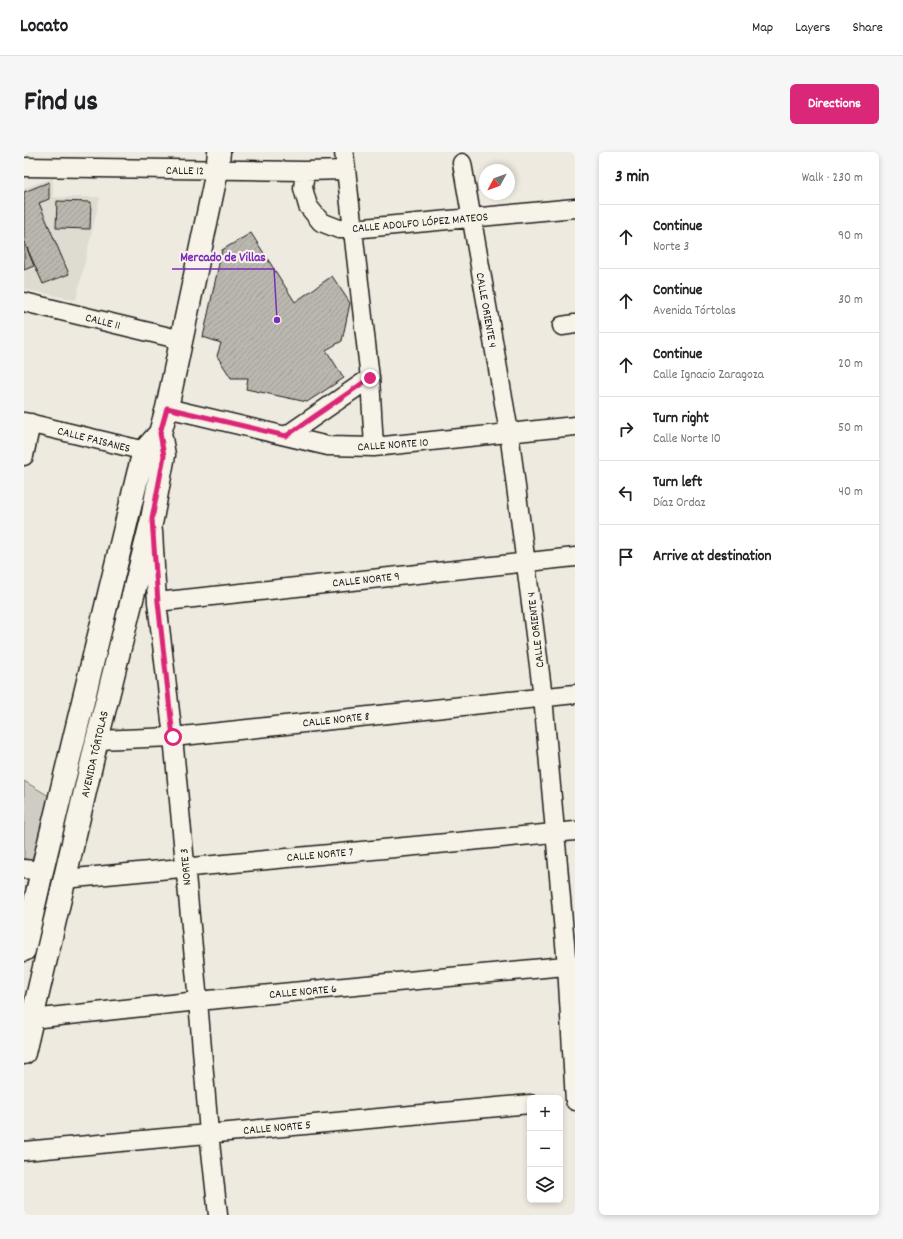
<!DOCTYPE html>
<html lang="en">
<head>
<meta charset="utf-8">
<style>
  :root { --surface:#fff; --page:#f6f6f6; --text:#202124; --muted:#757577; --line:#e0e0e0; --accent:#db2777 }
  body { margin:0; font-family:Dekko,sans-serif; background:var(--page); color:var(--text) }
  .controls { position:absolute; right:12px; bottom:12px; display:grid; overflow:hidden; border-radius:6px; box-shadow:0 2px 6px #0003 }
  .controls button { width:36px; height:36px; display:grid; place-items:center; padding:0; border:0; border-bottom:1px solid var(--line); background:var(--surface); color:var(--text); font:20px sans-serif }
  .compass { position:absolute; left:455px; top:12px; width:36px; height:36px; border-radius:50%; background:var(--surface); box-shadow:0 2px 6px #0003; rotate:229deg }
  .stop { position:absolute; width:12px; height:12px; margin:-9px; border:3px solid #db2777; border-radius:50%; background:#fff }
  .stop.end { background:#db2777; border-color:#fff; box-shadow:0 1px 4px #0008 }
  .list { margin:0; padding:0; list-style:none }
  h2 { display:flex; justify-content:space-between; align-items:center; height:52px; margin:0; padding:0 16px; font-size:17px }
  h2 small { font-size:13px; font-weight:400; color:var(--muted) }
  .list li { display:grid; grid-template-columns:26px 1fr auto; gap:12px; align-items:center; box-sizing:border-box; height:64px; padding:0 16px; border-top:1px solid var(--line) }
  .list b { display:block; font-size:15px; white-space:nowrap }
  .list p { margin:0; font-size:13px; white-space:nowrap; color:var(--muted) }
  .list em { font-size:13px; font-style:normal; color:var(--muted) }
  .icon { flex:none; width:22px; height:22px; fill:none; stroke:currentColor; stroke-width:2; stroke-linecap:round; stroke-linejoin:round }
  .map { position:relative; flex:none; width:551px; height:1063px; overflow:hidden; border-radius:6px }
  header { display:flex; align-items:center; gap:24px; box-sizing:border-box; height:56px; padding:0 20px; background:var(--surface); border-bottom:1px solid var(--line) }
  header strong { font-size:19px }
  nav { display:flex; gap:22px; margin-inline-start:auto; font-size:14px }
  .intro { display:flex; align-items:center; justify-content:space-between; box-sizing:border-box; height:96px; padding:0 24px }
  h1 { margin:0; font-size:28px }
  .button { padding:10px 18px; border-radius:6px; background:var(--accent); color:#fff; font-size:14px; font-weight:700 }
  main { display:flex; gap:24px; padding:0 24px }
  aside { flex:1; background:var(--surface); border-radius:6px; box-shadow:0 2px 6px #0003 }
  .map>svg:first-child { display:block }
  .built { fill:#dedbd1 }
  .park { fill:#cfccc3; stroke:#767470 }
  .building { fill:url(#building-hatch); stroke:#1c1c1c }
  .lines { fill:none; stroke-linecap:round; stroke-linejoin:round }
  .street-casing { stroke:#1c1c1c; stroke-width:21 }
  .secondary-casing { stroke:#1c1c1c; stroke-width:25 }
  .street { stroke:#f7f3e8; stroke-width:18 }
  .secondary { stroke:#f7f3e8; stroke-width:22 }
  .route { stroke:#db2777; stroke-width:5 }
  .labels { text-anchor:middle; stroke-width:4; stroke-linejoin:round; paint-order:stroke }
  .street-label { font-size:12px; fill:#1c1c1c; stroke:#f7f3e8 }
  .leader { fill:none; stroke:#7b2cbf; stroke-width:1.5 }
  .callout-dot { fill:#7b2cbf; stroke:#f7f3e8; stroke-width:1.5 }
  .callout-label { font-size:13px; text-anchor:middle; font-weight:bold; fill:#7b2cbf; stroke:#f7f3e8; stroke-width:4; stroke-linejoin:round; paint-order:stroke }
</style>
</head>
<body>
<header>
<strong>Locato</strong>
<nav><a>Map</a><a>Layers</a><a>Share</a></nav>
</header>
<div class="intro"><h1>Find us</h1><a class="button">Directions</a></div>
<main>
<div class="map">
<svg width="551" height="1063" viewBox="0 0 551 1063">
  <defs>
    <pattern id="building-hatch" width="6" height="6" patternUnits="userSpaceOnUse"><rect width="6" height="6" fill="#bab7af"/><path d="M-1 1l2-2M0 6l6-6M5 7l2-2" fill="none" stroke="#9f9d96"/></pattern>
  </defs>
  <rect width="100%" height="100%" fill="#eeeae0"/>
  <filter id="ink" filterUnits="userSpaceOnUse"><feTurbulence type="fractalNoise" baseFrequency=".025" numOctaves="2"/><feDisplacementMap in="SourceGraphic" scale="8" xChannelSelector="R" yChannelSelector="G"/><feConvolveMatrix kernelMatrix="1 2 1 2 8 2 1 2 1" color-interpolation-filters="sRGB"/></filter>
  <g filter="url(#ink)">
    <path class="built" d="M29,26V45H76L52,148L0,137V36Z"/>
    <path class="park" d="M0,629L25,644L9,710L0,708Z"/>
    <path class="building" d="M25,30V47L15,51L45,122L19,132L0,89V40Z
      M33,49L67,50L66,77L32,76Z
      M227,81L271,150L308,124L326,151L318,189L302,198L320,226L283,250L222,237L224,226H207L193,204L197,191L179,185L198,98Z
      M0,89L10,114L0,118Z"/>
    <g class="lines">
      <g class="street-casing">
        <path id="street" d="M320,0L346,226L350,295
          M438,11L485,280L519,545L543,814L551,949
          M0,15L281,19L322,18
          M281,19L279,36L284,54L297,70L315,77H329L551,56
          M0,150L158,188
          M538,174L551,172
          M143,256L304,294L350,295L551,274
          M0,270L134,302
          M262,284L346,226
          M0,304L7,271
          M129,379L133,450L149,585L174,849L185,981L194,1063
          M133,450L551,405
          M73,588L149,585L551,542
          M0,717L18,719
          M40,727L551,679
          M8,867L174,849L551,813
          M0,999L506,952"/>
      </g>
      <g class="secondary-casing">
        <path id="secondary" d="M0,798L18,719L114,322L120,299L136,281L143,256L193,19L195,0
          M0,901L73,588L128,367L140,303L136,281"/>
      </g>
      <use href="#street" class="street"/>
      <use href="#secondary" class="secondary"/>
    </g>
  </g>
  <g class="lines" filter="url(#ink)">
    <path class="route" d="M149,585L134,450L128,367L140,304L136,281L143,256L262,284L346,226"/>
  </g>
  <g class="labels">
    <g class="street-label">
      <text transform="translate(161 18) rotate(1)" y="4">CALLE 12</text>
      <text transform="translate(396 70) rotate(-5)" y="4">CALLE ADOLFO LÓPEZ MATEOS</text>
      <text transform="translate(463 158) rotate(80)" y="4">CALLE ORIENTE 4</text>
      <text transform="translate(79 169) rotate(14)" y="4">CALLE 11</text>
      <text transform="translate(70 287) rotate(14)" y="4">CALLE FAISANES</text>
      <text transform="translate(369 292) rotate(-4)" y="4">CALLE NORTE 10</text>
      <text transform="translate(342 427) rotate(-6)" y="4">CALLE NORTE 9</text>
      <text transform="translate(511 478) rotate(-97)" y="4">CALLE ORIENTE 4</text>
      <text transform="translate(312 567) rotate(-6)" y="4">CALLE NORTE 8</text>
      <text transform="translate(70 602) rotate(-77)" y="4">AVENIDA TÓRTOLAS</text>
      <text transform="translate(296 702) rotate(-5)" y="4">CALLE NORTE 7</text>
      <text transform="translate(161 715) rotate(-95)" y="4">NORTE 3</text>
      <text transform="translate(279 839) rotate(-5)" y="4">CALLE NORTE 6</text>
      <text transform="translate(253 975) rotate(-5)" y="4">CALLE NORTE 5</text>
    </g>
  </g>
  <path class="leader" d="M253 168L250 117H148"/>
  <circle class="callout-dot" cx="253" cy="168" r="4"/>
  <g class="callout-label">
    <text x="199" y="109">Mercado de Villas</text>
  </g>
</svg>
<div class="controls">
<button>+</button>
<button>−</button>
<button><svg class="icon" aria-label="layers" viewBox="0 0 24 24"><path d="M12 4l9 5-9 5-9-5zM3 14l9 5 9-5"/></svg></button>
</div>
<svg class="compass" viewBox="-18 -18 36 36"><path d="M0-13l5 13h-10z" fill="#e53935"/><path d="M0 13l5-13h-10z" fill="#757577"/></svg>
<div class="stop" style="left:149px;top:585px"></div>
<div class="stop end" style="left:346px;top:226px"></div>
</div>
<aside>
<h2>3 min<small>Walk · 230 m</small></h2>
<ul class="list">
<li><svg class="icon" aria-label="ahead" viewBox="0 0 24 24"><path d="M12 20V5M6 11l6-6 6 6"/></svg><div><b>Continue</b><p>Norte 3</p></div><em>90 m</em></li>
<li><svg class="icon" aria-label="ahead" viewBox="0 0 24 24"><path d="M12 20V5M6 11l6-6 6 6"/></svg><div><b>Continue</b><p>Avenida Tórtolas</p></div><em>30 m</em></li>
<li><svg class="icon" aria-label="ahead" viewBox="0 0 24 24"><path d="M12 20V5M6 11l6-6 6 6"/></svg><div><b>Continue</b><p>Calle Ignacio Zaragoza</p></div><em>20 m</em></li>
<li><svg class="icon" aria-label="right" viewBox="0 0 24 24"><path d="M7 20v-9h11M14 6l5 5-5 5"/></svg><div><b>Turn right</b><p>Calle Norte 10</p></div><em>50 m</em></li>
<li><svg class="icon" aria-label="left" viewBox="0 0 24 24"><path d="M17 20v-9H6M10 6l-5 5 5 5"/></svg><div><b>Turn left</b><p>Díaz Ordaz</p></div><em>40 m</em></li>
<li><svg class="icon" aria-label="arrive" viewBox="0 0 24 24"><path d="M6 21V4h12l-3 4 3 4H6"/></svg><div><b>Arrive at destination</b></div></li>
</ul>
</aside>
</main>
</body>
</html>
